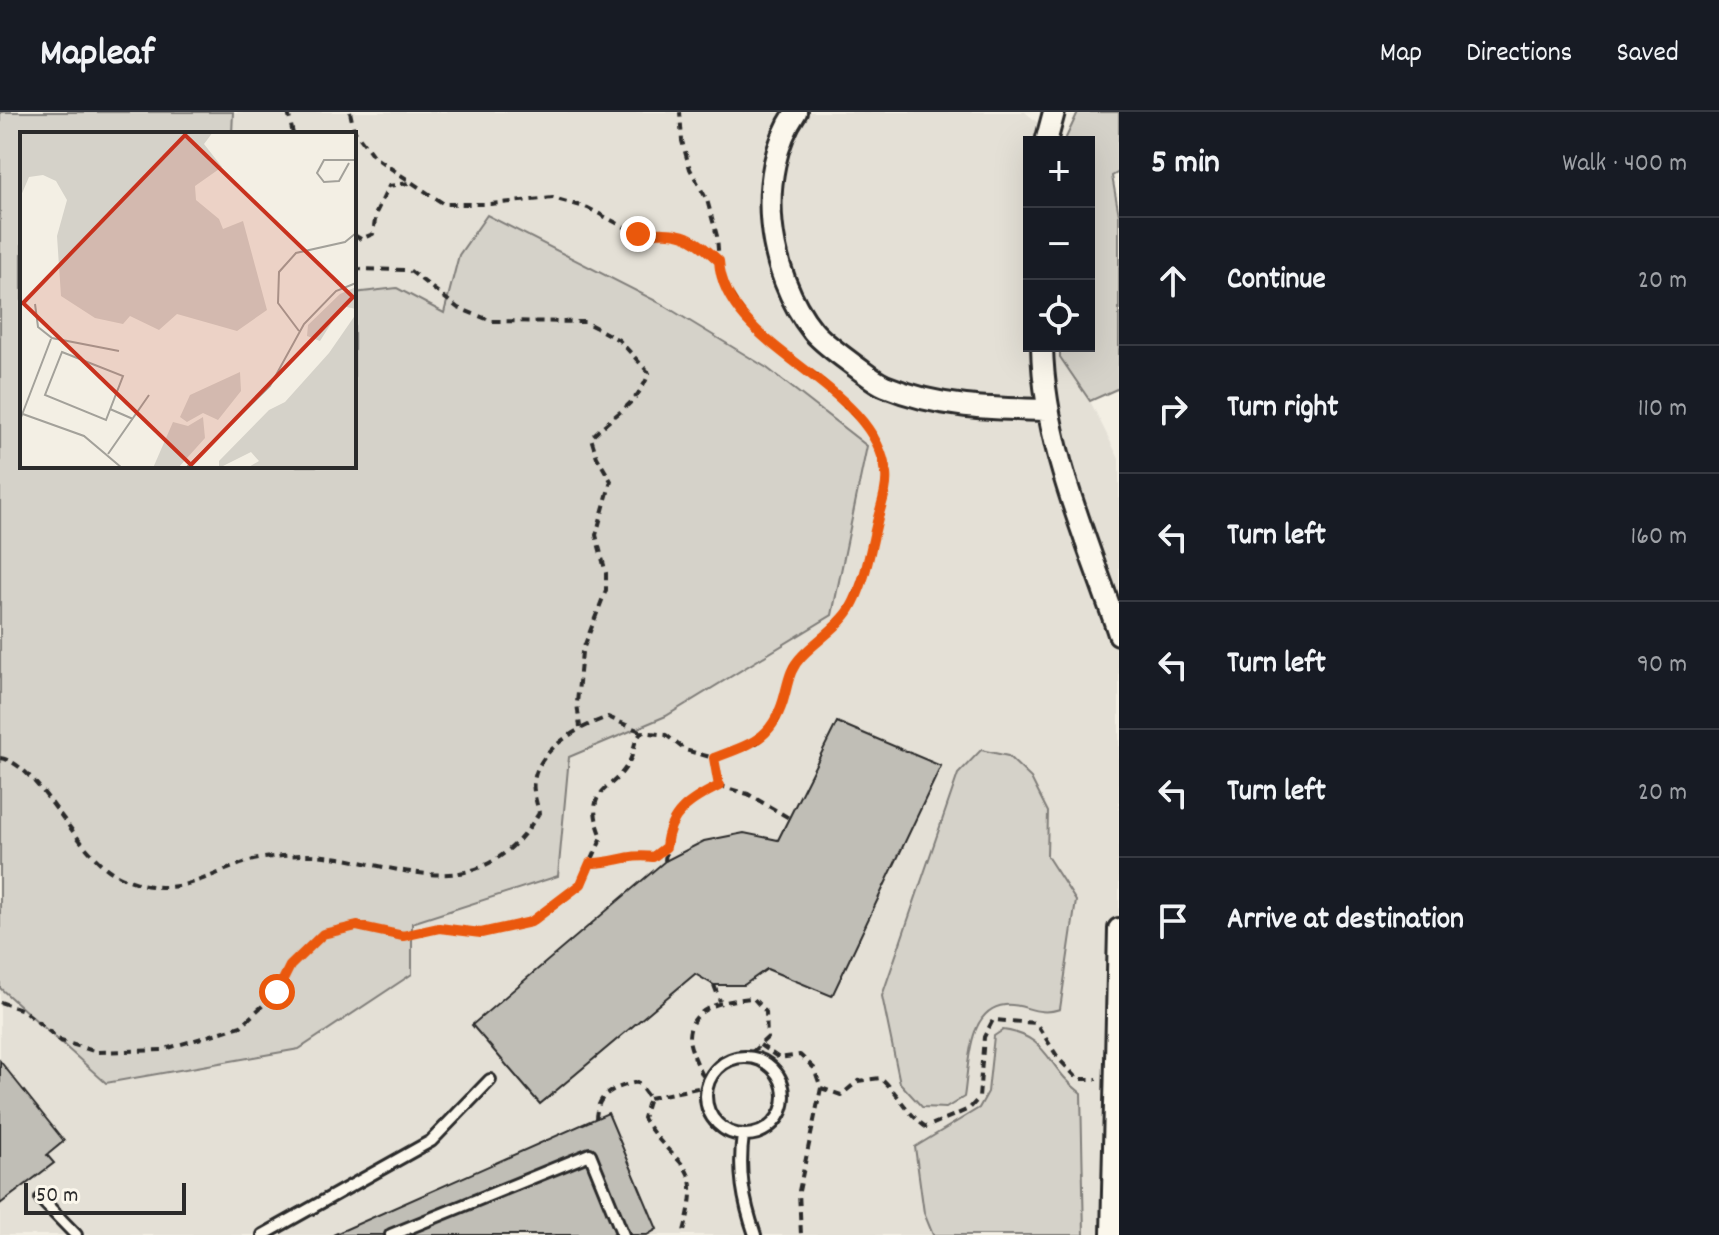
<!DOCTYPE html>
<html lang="en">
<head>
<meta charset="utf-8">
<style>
  :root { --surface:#171b24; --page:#242831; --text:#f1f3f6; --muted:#9ea1a6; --line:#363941 }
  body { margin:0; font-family:Dekko,sans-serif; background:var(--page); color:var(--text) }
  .controls { position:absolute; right:24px; top:24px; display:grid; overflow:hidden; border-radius:0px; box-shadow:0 8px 32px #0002 }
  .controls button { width:72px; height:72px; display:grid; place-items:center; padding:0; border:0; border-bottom:2px solid var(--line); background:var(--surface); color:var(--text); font:40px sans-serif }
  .scale { position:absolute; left:24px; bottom:20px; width:162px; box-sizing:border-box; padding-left:8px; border:4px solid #2b2b2b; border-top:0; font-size:22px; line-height:28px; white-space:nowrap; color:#2b2b2b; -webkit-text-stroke:6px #fbf7ec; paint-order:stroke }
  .stop { position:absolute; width:24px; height:24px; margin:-18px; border:6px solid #ea580c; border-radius:50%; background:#fff }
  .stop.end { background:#ea580c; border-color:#fff; box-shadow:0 2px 8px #0008 }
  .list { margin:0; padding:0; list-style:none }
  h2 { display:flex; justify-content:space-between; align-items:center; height:104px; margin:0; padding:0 32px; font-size:34px }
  h2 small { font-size:26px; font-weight:400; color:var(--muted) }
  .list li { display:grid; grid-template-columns:52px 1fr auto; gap:24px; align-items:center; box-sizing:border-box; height:128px; padding:0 32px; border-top:2px solid var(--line) }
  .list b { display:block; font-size:30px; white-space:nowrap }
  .list em { font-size:26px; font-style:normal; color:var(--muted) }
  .icon { flex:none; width:44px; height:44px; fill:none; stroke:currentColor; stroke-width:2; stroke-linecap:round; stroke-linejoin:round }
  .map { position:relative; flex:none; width:1119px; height:1123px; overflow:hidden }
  header { display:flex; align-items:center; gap:48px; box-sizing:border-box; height:112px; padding:0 40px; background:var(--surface); border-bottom:2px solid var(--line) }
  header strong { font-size:38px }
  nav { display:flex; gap:44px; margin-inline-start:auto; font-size:28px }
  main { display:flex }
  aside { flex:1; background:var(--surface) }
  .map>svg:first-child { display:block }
  .built { fill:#e4e0d6 }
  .green { fill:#d5d2c9; stroke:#807e7a; stroke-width:2 }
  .building { fill:#c0beb6; stroke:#2b2b2b; stroke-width:2 }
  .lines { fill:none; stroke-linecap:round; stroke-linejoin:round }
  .lane-casing { stroke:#2b2b2b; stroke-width:16 }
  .street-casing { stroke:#2b2b2b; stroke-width:26 }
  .path { stroke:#2b2b2b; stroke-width:4; stroke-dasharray:8 6; stroke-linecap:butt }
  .lane { stroke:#fbf7ec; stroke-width:10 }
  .street { stroke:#fbf7ec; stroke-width:20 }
  .route { stroke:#ea580c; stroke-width:10 }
  .inset-road { fill:none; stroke:#a3a19a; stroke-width:2 }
  .view { fill:#c8321e; fill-opacity:0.15; stroke:#c8321e; stroke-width:4 }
  .inset-edge { fill:none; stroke:#2b2b2b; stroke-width:4 }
</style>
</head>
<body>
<header>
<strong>Mapleaf</strong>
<nav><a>Map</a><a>Directions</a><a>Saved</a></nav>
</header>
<main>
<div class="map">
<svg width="1119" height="1123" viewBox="0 0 1119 1123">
  <rect width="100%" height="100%" fill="#f3efe4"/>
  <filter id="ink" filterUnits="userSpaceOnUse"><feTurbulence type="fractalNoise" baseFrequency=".0125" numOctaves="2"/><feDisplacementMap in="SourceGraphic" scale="16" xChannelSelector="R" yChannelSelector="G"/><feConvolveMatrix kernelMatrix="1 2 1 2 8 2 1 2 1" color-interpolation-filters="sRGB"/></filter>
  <g filter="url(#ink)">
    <path class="built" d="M233,0H1025L1061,30H1029V234H1060V246L1090,289L1119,347V1123H0V876L106,971L411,811L558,764L568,645L666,604L767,256L660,191L487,103L459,143L445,201L397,176L354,181V22H232Z"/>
    <path class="green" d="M0,0H233L232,22H22V354H354V181L397,176L444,201L459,143L487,103L660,191L767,256L867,334L832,503L666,604L569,645L558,764L412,811V862L299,937L106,971L0,876Z
      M1078,0H1119V60L1112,64L1119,103V276L1090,289L1060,245V234H1089V30H1064Z
      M981,638L1008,644L1031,666L1048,700L1047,744L1076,789L1060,897C1036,905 1025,891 1005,893C966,897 969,958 964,985L946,996L922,995L900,971L882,884L958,662Z
      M1003,918C1049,924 1046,955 1081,981L1084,1123H933L924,1101L915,1035L979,996L988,980L994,924Z"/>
    <path class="building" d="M837,610L941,654L832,884L767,857L744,873H714L695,862L540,992L472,913L665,749L704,729L744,721L778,728Z
      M0,949L64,1029L47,1043L54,1051L0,1092Z
      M608,1001L657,1117L647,1123H333Z"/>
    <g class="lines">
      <g class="lane-casing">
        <path id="lane" d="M706 984a39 39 0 1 1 78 0a39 39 0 1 1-78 0Z
          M743,1023C738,1059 743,1088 755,1123
          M41,1087L76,1123
          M263,1123L431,1029L490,968
          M391,1123L590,1042L623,1123"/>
      </g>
      <g class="street-casing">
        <path id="street" d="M796,0C754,62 767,162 813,219C824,232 841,243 855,254C865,261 875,270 885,274C938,296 992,297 1048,298
          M1046,30L1054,0
          M1042,234C1044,335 1087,427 1119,522
          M1112,1123L1119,817"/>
      </g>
      <path class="path" d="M288,0L293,22
        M350,0L354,18L374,45L444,92H490L553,86L588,96L638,122L673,120L692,125L717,148
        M354,123L361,127L373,122L376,101L389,74L409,71
        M354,157L409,158L458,196L492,209L585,210L619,228L649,261C637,294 614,301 591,326L597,345L611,369L596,423L606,461V478L582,540L577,591L580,615
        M0,646C38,650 77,745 119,764C170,787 193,770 241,752C258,745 283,744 301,743C353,741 413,771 465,760C499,752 522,729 539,701C537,691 532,678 534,669C539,636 579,615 608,605L642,620
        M714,646L719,674
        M665,749C669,703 677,694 719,674L748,682L789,706
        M590,751C615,752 628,741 653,745L666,736
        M714,873L720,889
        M0,890L23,898L61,929L97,940L162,938L241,914L277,880L290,854L323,822L357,814L403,824L439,816L481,821L531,810L581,772L602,725C581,673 613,683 630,648C636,636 631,633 642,620L666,623L685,638L714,646L756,631L778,607L792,554L849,499L867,453L887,365L877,327L817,264L792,249L749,211L720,164L717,124L707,88L690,57L682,29L680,0
        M760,933L779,946L800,943L814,956L821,976L799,1079L801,1123
        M821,976L841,983L858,969L881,966C898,981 907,1002 926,1015L969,997L979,986L984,925L993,908L1036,911L1059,947L1078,967H1097
        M649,986L707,974C702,960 690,940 689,926C689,893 729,888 753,886L766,900L767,926L748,944
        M596,1007C597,980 615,976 637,970L649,986L643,1006C679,1063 705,1043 683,1123"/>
      <use href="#lane" class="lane"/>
      <use href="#street" class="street"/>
    </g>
  </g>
  <g class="lines" filter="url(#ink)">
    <path class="route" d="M277,880L290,854L323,822L357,814L403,824L439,816L481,821L531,810L581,772L590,751C615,752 628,741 653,745L666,735C669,701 690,688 719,674L714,646C754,631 774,626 785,582C789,566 791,555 802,544C816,529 840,514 850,497C865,472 870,439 877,410C880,396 888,377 886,362C876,270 725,239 719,149C688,120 680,119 638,122"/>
  </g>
  <g transform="translate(20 20)">
    <rect width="336" height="336" fill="#f3efe4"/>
    <path d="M0,0H193L184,12L202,35L175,54L176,68L199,87L203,97L223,89L247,178L217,199L157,182L139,198L110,184L103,192L75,186L41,164L37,104L47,68L36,49L23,43L9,45L0,66ZM336,155V177L322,174L300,209L287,204L288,193L320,162ZM336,182V336H227L239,329L231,320L199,336V329L249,278L265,270L309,221ZM220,240L221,259L198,288L183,281L167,290L160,285L170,263ZM183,285L185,306L158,336H133L153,290L168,294Z" fill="#d5d2c9"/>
    <path class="inset-road" d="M329,31L319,49L304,50L297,41L304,28H336M15,172L18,195L32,206L99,219M279,199L258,171L259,140L276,121L325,110L336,101M42,220L103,244L86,288L25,263ZM90,277L113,287M0,281L64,304L102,336M0,288L31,207M88,322L129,263M166,336L250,254L284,192L316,159L336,151"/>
    <path class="view" d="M165,3L333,165L171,333L3,171Z"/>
    <rect width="336" height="336" class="inset-edge"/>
  </g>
</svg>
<div class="controls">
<button>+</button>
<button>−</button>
<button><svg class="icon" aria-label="locate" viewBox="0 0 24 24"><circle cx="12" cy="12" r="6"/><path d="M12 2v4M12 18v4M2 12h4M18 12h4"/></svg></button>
</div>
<div class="scale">50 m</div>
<div class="stop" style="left:277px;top:880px"></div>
<div class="stop end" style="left:638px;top:122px"></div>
</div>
<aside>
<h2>5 min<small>Walk · 400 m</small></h2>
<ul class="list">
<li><svg class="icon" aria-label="ahead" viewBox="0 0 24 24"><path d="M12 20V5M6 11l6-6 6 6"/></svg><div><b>Continue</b></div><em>20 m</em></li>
<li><svg class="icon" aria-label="right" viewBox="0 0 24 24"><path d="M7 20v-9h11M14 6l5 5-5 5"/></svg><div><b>Turn right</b></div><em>110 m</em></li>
<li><svg class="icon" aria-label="left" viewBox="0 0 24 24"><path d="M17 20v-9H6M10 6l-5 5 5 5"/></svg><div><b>Turn left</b></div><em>160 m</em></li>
<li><svg class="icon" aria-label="left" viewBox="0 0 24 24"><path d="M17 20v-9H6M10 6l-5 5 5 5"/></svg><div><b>Turn left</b></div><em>90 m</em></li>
<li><svg class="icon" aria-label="left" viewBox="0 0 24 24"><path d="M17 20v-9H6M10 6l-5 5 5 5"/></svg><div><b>Turn left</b></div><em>20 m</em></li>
<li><svg class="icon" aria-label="arrive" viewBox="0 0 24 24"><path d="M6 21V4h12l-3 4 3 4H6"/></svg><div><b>Arrive at destination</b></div></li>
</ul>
</aside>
</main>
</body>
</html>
